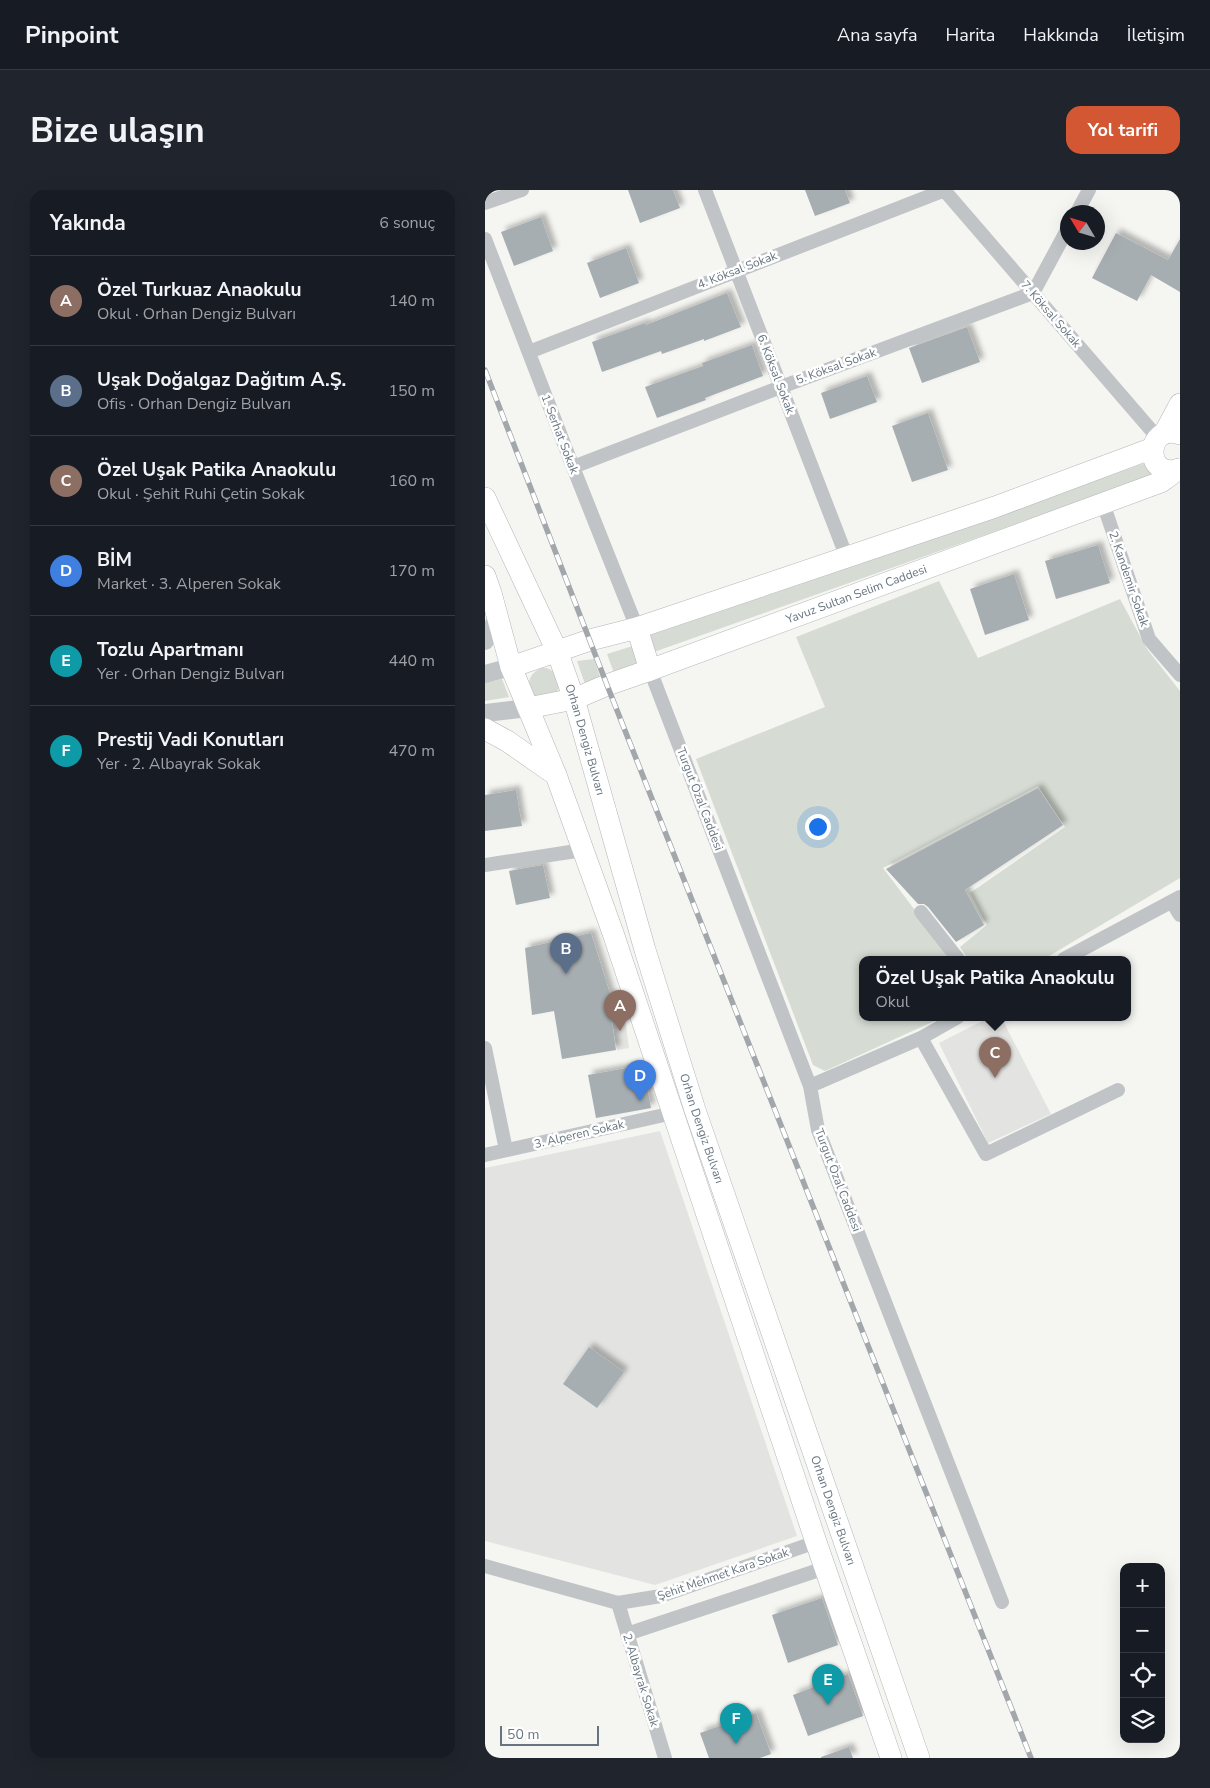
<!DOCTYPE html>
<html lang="tr">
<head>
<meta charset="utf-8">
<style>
  :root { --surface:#171b24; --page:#20242c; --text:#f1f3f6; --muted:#9ea1a6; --line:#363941; --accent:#d45733 }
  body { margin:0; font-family:"Nunito Sans",sans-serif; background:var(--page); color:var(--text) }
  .controls { position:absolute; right:15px; bottom:15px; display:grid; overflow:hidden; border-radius:10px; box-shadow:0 5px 20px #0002 }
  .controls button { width:45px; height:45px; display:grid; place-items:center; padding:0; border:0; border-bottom:1px solid var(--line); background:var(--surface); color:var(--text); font:25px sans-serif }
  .compass { position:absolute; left:575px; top:15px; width:45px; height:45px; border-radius:50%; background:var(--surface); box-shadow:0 5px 20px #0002; rotate:308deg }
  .scale { position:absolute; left:15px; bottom:12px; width:99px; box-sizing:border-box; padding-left:5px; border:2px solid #677580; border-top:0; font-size:14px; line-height:18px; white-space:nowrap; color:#677580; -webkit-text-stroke:4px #fff; paint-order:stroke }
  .you { position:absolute; left:332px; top:636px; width:18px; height:18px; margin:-12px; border:4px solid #fff; border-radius:50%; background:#1a73e8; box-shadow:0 0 0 8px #1a73e833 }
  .badge { display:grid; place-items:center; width:32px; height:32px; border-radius:50%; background:var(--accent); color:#fff; font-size:16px; font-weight:700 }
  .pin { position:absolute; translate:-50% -41px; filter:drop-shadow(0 1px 2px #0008) }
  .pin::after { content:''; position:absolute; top:26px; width:18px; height:15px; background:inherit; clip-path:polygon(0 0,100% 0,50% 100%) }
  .popup { position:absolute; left:374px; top:766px; width:272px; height:65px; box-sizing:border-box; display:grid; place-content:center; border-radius:10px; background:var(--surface); filter:drop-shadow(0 1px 4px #0005); font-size:16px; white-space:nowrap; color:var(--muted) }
  .popup b { font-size:19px; color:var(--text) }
  .popup::after { content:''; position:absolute; left:50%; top:100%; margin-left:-10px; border:10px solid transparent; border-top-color:var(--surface) }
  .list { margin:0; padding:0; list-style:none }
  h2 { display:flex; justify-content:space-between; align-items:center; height:65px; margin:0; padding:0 20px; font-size:21px }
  h2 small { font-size:16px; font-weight:400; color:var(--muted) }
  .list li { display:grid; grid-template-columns:32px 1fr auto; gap:15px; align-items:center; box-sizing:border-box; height:90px; padding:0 20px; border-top:1px solid var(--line) }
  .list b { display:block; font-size:19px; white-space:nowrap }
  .list p { margin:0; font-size:16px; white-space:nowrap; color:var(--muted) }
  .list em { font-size:16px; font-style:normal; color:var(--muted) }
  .icon { flex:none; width:28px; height:28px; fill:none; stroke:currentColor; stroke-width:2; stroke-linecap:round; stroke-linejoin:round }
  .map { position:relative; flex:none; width:695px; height:1568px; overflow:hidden; border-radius:15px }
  header { display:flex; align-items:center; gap:30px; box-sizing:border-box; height:70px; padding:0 25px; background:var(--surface); border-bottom:1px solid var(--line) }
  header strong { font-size:24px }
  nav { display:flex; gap:28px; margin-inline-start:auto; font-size:18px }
  .intro { display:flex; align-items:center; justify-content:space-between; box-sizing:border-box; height:120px; padding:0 30px }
  h1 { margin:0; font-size:35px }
  .button { padding:12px 22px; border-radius:15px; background:var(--accent); color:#fff; font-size:18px; font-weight:700 }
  main { display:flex; gap:30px; padding:0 30px }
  aside { flex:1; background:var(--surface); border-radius:15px; box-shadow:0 5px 20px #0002 }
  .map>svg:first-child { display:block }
  .built { fill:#e3e4e2 }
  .green { fill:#d6dcd3 }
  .building { fill:#a7aeb2; filter:url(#shadow) }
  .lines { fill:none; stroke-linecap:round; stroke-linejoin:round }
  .primary-casing { stroke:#b2b6b9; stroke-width:22 }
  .minor { stroke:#c1c4c7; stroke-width:14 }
  .tertiary { stroke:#c1c4c7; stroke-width:18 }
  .primary { stroke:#fff; stroke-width:21 }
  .rail-casing { stroke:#a2a7ab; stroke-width:5.5 }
  .rail { stroke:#fff; stroke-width:4; stroke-dasharray:11; stroke-linecap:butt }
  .labels { text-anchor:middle; stroke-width:5; stroke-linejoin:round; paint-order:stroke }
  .street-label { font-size:12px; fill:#677580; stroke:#fff }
</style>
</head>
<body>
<header>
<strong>Pinpoint</strong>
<nav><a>Ana sayfa</a><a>Harita</a><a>Hakkında</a><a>İletişim</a></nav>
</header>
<div class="intro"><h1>Bize ulaşın</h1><a class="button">Yol tarifi</a></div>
<main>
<aside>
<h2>Yakında<small>6 sonuç</small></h2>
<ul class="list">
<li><span class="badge" style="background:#8d6e63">A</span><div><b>Özel Turkuaz Anaokulu</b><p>Okul · Orhan Dengiz Bulvarı</p></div><em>140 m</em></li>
<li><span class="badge" style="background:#5c6f8a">B</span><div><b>Uşak Doğalgaz Dağıtım A.Ş.</b><p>Ofis · Orhan Dengiz Bulvarı</p></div><em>150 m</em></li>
<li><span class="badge" style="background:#8d6e63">C</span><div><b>Özel Uşak Patika Anaokulu</b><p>Okul · Şehit Ruhi Çetin Sokak</p></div><em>160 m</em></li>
<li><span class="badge" style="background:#3f7fe0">D</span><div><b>BİM</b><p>Market · 3. Alperen Sokak</p></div><em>170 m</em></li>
<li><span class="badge" style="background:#0f9aa8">E</span><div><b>Tozlu Apartmanı</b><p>Yer · Orhan Dengiz Bulvarı</p></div><em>440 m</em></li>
<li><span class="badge" style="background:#0f9aa8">F</span><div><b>Prestij Vadi Konutları</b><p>Yer · 2. Albayrak Sokak</p></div><em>470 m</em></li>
</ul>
</aside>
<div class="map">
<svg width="695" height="1568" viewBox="0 0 695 1568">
  <defs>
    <filter id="shadow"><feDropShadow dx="4.5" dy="-4.5" stdDeviation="2.5" flood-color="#0004"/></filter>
  </defs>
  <rect width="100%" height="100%" fill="#f5f5f2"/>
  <path class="built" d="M139,821L144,858L132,860L126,824Z
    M505,827H516L566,924L503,953L454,853Z
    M175,941L312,1346L170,1395L0,1351V978Z"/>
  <path class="green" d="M666,271L669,285L169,462L163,446L398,366Z
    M454,391L493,468L635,409L662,459L695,501V688L559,769H483L475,757L502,735L485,703L580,637L553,596L398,678L467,769H378V827H458L340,881L328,875L211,569L340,517L311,447Z
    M151,455L156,472L129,483L122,464Z
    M109,469L115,487L100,494L92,471Z
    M57,478H62L71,483L74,498L72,502L54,508C39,500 42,483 57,478Z
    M17,489L24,507L0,511V493Z"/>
  <path class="building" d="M143,0H188L195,18L155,33Z
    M320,0H360L365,13L330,26Z
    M56,27L68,61L29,76L16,42Z
    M631,43L683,70L695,49V102L666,85L652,111L607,88Z
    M141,58L154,93L115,108L102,73Z
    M242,103L256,137L219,151V149L177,164L176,161L117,182L107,152L160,133L161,135Z
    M482,137L495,172L437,193L424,158Z
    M267,155L278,186L220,208L221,210L172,228L160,197L218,176L217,173Z
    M382,186L392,212L345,229L336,203Z
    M443,223L463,280L427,292L407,236Z
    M613,355L625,393L571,409L560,371Z
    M529,384L544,430L500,445L485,399Z
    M553,598L578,635L480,700L499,735L471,752L443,717L439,714H433L401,679Z
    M31,600L37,636L0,641V605Z
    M58,675L65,708L31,715L24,681Z
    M106,743L127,810H124L131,860L77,869L69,821L47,825L40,758Z
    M158,875L166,918L111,928L103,885Z
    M104,1157L139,1182L112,1218L78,1194Z
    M337,1408L353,1455L303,1473L287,1425Z
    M363,1484L378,1526L323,1546L308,1505Z
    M271,1523L286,1564L275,1568H224L215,1543Z
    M364,1557L368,1568H336V1567Z"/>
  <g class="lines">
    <g class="primary-casing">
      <g id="primary">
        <path d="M679,244L695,214"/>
        <path d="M695,244C661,231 657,291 695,279"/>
        <path id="s1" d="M0,308L72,461L89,509L160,760L210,920L434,1568"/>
        <path d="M0,386L6,403L26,477L71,585L128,743L331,1352L406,1568"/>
        <path d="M152,438L165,480"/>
        <path d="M26,477L105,450L152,438L510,317L668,258"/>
        <path id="s2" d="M43,518L89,509L122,495L165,480L676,292L694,279"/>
        <path d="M0,539L22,551L71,585"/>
      </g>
    </g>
    <path class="minor" d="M220,0L362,368
      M459,0L673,248
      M0,13L37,0
      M592,22L604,0
      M0,49L88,277L152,438
      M44,162L460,0
      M88,277L296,197L548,103L582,40
      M618,313L664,449L695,485
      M165,480L325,896L333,940L517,1412
      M0,675L98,660
      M687,712L695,725
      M436,722L473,769
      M579,769L695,707
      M436,848L501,964L633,900
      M0,858L21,960
      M325,896L436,848L473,827
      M0,965L188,923
      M0,1376L133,1413L176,1406L331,1352
      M133,1413L180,1568
      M142,1444L340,1378"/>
    <path class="tertiary" d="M0,451L13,426
      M0,484L26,477
      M0,523L43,518"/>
    <use href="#primary" class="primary"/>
    <g class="rail-casing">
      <path id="rail" d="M0,180L122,495L546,1568"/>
    </g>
    <use href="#rail" class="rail"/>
  </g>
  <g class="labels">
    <g class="street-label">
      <text transform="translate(252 80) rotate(-21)" y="4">4. Köksal Sokak</text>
      <text transform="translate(566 124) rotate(49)" y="4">7. Köksal Sokak</text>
      <text transform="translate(351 176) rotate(-20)" y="4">5. Köksal Sokak</text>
      <text transform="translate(291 184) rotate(69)" y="4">6. Köksal Sokak</text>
      <text transform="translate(75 244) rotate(69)" y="4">1. Serhat Sokak</text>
      <text transform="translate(644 389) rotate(71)" y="4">2. Kandemir Sokak</text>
      <text dy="4" stroke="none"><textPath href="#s2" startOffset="348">Yavuz Sultan Selim Caddesi</textPath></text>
      <text dy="4" stroke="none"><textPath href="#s1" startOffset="262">Orhan Dengiz Bulvarı</textPath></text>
      <text transform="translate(215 609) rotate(69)" y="4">Turgut Özal Caddesi</text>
      <text dy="4" stroke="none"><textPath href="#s1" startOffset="668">Orhan Dengiz Bulvarı</textPath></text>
      <text transform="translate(94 944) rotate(-13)" y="4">3. Alperen Sokak</text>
      <text transform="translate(353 990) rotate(69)" y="4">Turgut Özal Caddesi</text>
      <text dy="4" stroke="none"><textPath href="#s1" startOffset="1072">Orhan Dengiz Bulvarı</textPath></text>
      <text transform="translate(238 1384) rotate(-19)" y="4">Şehit Mehmet Kara Sokak</text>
      <text transform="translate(156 1490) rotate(73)" y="4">2. Albayrak Sokak</text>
    </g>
  </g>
</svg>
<div class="controls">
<button>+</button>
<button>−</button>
<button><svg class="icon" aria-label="locate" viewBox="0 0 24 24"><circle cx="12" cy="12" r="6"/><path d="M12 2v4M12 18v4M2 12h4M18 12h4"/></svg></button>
<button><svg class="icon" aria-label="layers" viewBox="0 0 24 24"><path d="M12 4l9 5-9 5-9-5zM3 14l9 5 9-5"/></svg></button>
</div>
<svg class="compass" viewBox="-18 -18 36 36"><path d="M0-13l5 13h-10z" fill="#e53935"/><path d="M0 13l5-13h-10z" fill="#9ea1a6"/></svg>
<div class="scale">50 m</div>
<div class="you"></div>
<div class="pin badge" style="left:135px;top:841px;background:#8d6e63">A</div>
<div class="pin badge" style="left:81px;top:784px;background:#5c6f8a">B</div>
<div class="pin badge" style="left:510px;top:888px;background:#8d6e63">C</div>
<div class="popup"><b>Özel Uşak Patika Anaokulu</b>Okul</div>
<div class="pin badge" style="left:155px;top:911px;background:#3f7fe0">D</div>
<div class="pin badge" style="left:343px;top:1515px;background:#0f9aa8">E</div>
<div class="pin badge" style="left:251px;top:1554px;background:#0f9aa8">F</div>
</div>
</main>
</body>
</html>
